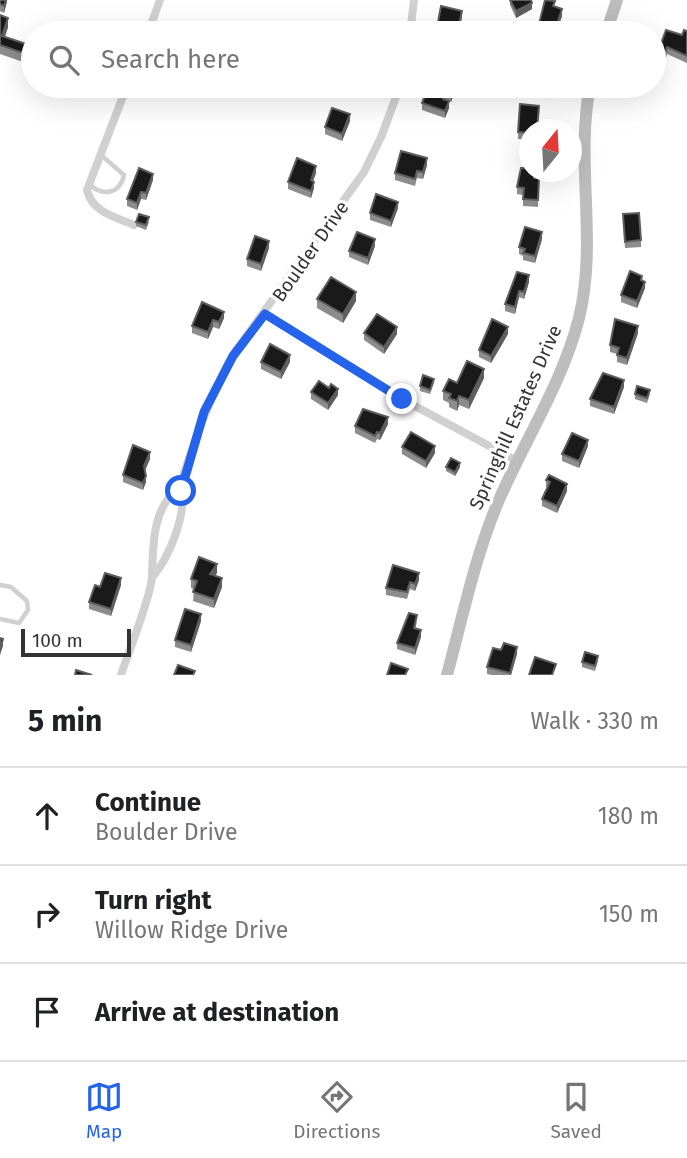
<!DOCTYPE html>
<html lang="en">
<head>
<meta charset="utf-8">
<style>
  :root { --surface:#fff; --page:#f6f6f6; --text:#202124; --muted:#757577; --line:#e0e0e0; --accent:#2563eb }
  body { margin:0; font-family:"Fira Sans",sans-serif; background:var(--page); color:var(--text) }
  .compass { position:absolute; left:519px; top:119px; width:63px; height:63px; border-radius:50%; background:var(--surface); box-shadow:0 7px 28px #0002; rotate:18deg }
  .scale { position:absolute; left:21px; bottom:18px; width:110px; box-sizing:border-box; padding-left:7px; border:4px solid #333; border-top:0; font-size:19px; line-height:24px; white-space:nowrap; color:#333; -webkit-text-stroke:5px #fff; paint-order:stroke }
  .stop { position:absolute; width:21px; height:21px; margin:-16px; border:5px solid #2563eb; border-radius:50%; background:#fff }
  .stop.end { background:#2563eb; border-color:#fff; box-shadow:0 2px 7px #0008 }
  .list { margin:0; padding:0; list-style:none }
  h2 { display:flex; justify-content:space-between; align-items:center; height:91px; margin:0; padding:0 28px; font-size:30px }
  h2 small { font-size:23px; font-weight:400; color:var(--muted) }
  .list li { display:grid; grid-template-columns:46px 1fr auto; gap:21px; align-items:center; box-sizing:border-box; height:98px; padding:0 28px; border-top:2px solid var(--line) }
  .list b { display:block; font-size:26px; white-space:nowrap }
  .list p { margin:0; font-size:23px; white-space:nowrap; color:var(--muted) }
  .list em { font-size:23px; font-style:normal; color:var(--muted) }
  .icon { flex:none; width:38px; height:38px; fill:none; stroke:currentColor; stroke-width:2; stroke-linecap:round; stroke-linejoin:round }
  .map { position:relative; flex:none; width:687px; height:675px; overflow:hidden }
  .search { position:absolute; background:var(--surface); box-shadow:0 7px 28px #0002; left:21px; right:21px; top:21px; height:77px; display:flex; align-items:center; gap:18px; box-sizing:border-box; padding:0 24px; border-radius:38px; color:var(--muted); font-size:26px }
  .sheet { height:385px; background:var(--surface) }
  nav { display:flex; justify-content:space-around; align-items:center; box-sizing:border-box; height:98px; border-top:2px solid var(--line); background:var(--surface); font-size:19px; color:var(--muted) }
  nav a { display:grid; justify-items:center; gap:4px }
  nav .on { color:var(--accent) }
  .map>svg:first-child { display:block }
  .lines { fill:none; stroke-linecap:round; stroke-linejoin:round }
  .lane { stroke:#d0d0d0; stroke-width:4.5 }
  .street { stroke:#d0d0d0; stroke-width:8 }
  .secondary { stroke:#bdbdbd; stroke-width:12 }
  .wall { fill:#8c8c8c }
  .shaded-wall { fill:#5f5f5f }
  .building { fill:#1a1a1a; stroke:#5f5f5f; stroke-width:2 }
  .route { stroke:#2563eb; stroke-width:9 }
  .labels { text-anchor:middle; stroke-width:7; stroke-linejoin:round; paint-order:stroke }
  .street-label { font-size:19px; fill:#333; stroke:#fff }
</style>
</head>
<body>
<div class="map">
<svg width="687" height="675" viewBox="0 0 687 675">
  <rect width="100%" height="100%" fill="#fff"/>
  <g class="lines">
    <path class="lane" d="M89,184C103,197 120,194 124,175L101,155
      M0,585L11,587L27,601L28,610L19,623L0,619"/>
    <path class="street" d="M148,33L160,0
      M410,33L414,0
      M127,86L87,190C92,212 115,217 134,225
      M265,314L402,399L517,461
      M152,577C168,561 190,509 179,488C194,442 209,399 232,356L364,172L382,135L400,86
      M121,675C128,653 151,597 152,577C153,547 152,507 179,488"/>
    <path class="secondary" d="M606,33L617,0
      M447,675C462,619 474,561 496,507C522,444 562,385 579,318C598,241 575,163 590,86"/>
  </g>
  <path class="wall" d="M0,0H7L4,13L0,11Z
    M510,0H531L532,9L516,18L510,5Z
    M555,6L562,16L556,33H538V28Z
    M0,15L8,27L5,37L26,53L23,62L0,54Z
    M687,31V63L667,54L666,58L659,56V49L682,35Z
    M455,86V91L451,102L449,101V108L445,118L422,110V103Z
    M525,86H542L540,94L525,90Z
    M539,113L537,130H529V140L518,139V132Z
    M350,121L342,141L325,134V127Z
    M427,165L423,179L417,178L415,186L395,180V173Z
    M316,173L313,181L314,188L311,198L288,189V182Z
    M534,178H539L538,207L523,206V195L517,194V187Z
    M153,180L146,200L141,199L137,210L127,206V199Z
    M398,208L391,227L370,220V213Z
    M623,221L641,240V247L625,248Z
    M136,222H149L146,230L136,226Z
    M542,239L535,263L523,260V256L519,254V247Z
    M375,246L368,265L349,257V251Z
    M269,248L261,271L247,266V259Z
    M642,281L645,288L637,308L621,302V295Z
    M529,282L524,299L519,297L515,314L505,311V304Z
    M317,299L356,301L343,323L317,308Z
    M202,302L224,318L219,329L213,327L208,339L192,333V326Z
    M364,333L397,334L384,354L364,340Z
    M638,333L627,365L617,362V354L610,352V345Z
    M508,334L491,363L479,357V350Z
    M261,362H290L281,379L261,369Z
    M484,378L469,409L459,405L457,411L449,407V403L443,400V391L457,383Z
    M434,383L430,394L420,391V386Z
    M624,387L614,414L590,406V399Z
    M311,392L338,395L328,410L311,399Z
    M635,394H650L647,403L635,399Z
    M388,424L380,440L377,439L375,443L355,433V426Z
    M588,446L579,468L562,461V454Z
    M402,447L435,453L426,468L402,454Z
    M150,459L145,470L146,482L143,490L123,482V475Z
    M446,467H460L455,476L446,471Z
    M546,480L567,491L557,513L542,506V499L547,488L546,487Z
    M217,573L215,576L222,587L214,608L193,601L194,589L191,588V579Z
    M419,580L415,591L410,589L407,599L386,595V588Z
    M121,585L111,616L89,609V602L100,587Z
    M201,621L191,652L175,647V640Z
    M417,622L415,629L421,637L415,655L397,649V643Z
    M501,650L517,654L511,675H492L487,674V667Z
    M598,661L595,671L582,667V662Z"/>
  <path class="shaded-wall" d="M6,0H7V2L4,13V6Z
    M532,3V9L516,18V11Z
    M562,9V16L556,33H554Z
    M462,11V18L459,33H457Z
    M8,18V27L2,45V36Z
    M26,44V53L23,62V53Z
    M454,86L455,91L451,102V95Z
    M449,101V108L445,118V111Z
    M350,114V121L342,141V134Z
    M427,158V165L423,179V172Z
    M316,166V173L311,187V180Z
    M153,174V180L146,200V193Z
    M314,182V188L311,198V191Z
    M141,192V199L137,210V203Z
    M398,202V208L391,227V221Z
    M542,232V239L535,263V256Z
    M375,239V246L368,265V258Z
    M269,241V248L261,271V264Z
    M529,275V282L524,299V292Z
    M645,282V288L637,308V301Z
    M519,291V297L515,314V307Z
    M356,292V301L343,323V314Z
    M224,312V318L219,329V322Z
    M213,320V327L208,339V332Z
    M638,326V333L627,365V358Z
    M397,327V334L384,354V347Z
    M508,327V334L491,363V356Z
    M290,355V362L281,379V372Z
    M484,369V378L469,409V400Z
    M624,380V387L614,414V407Z
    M338,389V395L328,410V403Z
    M459,396V405L457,411V401Z
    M388,417V424L380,440V433Z
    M588,440V446L579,468V461Z
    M435,446V453L426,468V461Z
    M150,452V459L144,473V466Z
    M460,463V467L455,476V472Z
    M146,476V482L143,490V483Z
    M567,484V491L557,513V506Z
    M217,564V573L210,583V574Z
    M419,573V580L415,591V584Z
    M121,578V585L111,616V609Z
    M222,578V587L214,608V599Z
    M201,614V621L191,652V645Z
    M421,630V637L415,655V648Z
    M3,639V646L0,655V649Z
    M517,647V654L511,675H510Z"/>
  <path class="building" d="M0,0H6L4,6L0,4Z
    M510,0H531L532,3L516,11Z
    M545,0L555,1L553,6L562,9L554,33L538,28Z
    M441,6L462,11L457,33H436Z
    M0,15L8,18L2,36L26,44L23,53L0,45Z
    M353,28L368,33H351Z
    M39,29L53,33H37Z
    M666,30L682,35L684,30L687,31V56L667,47L666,51L659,49Z
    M429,86H454L451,95L445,93L443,99L449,101L445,111L422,103Z
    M520,104L539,106L537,130H529V133L518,132Z
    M332,108L350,114L342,134L325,127Z
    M401,151L427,158L423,172L417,171L415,179L395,173Z
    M297,158L316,166L311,180L314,182L311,191L288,182Z
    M139,168L153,174L146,193L141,192L137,203L127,199Z
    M521,168H529V172H534V178H539L538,200L523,199L524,188L517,187Z
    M376,194L398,202L391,221L370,213Z
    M639,213L641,240L625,242L623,214Z
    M139,214L149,217L146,225L136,222Z
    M525,227L542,232L535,256L523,253L525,249L519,247Z
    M357,232L375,239L368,258L349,251Z
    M255,236L269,241L261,264L247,259Z
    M630,271L642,276L641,280L645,282L637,301L621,295Z
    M517,272L529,275L524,292L519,291L515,307L505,304Z
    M331,277L356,292L343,314L317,299Z
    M202,302L224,312L219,322L213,320L208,332L192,326Z
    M377,314L397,327L384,347L364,333Z
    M492,319L508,327L491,356L479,350Z
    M615,319L638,326L627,358L617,355L619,348L610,345Z
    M270,344L290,355L281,372L261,362Z
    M467,361L484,369L469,400L459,396L457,401L449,398L451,394L443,391L449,379L457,383Z
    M603,373L624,380L614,407L590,399Z
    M423,375L434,379L430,390L420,386Z
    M319,381L329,388L331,384L338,389L328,403L311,392Z
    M637,386L650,390L647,398L635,394Z
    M363,409L388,417L380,433L377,432L375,436L355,426Z
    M411,432L435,446L426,461L402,447Z
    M572,433L588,440L579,461L562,454Z
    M133,445L150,452L144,466L146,476L143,483L123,475Z
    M451,458L460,463L455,472L446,467Z
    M549,475L567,484L557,506L542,499L550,482L546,480Z
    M199,557L217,564L210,574L222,578L214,599L193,592L197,581L191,579Z
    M393,565L419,573L415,584L410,582L407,592L386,588Z
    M105,573L121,578L111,609L89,602L95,585L100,587Z
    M185,609L201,614L191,645L175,640Z
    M409,613L417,615L414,628L421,630L415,648L397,643Z
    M0,638L3,639L0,649Z
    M504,643L517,647L510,673L487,667L493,648L501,650Z
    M585,652L598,656L595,666L582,662Z
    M535,657L556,664L552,675H529Z
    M391,663L408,669L405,675H387Z
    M178,665L195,671L193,675H174Z
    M76,670L92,675H75Z"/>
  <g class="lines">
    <path class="route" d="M181,491L204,412L233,356L265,314L402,399"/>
  </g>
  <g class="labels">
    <g class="street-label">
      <text transform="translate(310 251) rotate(-55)" y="7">Boulder Drive</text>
      <text transform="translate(515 417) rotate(-66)" y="7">Springhill Estates Drive</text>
    </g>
  </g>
</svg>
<svg class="compass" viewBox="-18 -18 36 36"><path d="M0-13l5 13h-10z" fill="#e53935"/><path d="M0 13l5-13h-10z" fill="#757577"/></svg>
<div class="scale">100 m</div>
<div class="stop" style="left:181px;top:491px"></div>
<div class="stop end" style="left:402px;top:399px"></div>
<div class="search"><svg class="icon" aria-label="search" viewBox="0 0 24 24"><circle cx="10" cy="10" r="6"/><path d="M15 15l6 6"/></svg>Search here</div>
</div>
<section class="sheet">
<h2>5 min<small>Walk · 330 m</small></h2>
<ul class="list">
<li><svg class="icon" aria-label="ahead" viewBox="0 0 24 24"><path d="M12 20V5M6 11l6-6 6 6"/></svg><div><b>Continue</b><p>Boulder Drive</p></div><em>180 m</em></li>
<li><svg class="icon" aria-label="right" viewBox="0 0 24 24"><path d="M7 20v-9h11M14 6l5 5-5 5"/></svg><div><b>Turn right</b><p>Willow Ridge Drive</p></div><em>150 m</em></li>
<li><svg class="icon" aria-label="arrive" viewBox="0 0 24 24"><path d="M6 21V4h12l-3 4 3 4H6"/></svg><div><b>Arrive at destination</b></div></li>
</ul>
</section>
<nav>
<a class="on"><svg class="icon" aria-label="map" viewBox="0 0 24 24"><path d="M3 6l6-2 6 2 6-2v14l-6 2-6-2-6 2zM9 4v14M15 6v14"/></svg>Map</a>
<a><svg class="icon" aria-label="directions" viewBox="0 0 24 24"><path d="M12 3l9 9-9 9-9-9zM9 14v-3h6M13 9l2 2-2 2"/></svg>Directions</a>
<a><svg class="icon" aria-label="saved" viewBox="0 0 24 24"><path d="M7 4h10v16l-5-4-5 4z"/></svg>Saved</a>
</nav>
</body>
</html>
